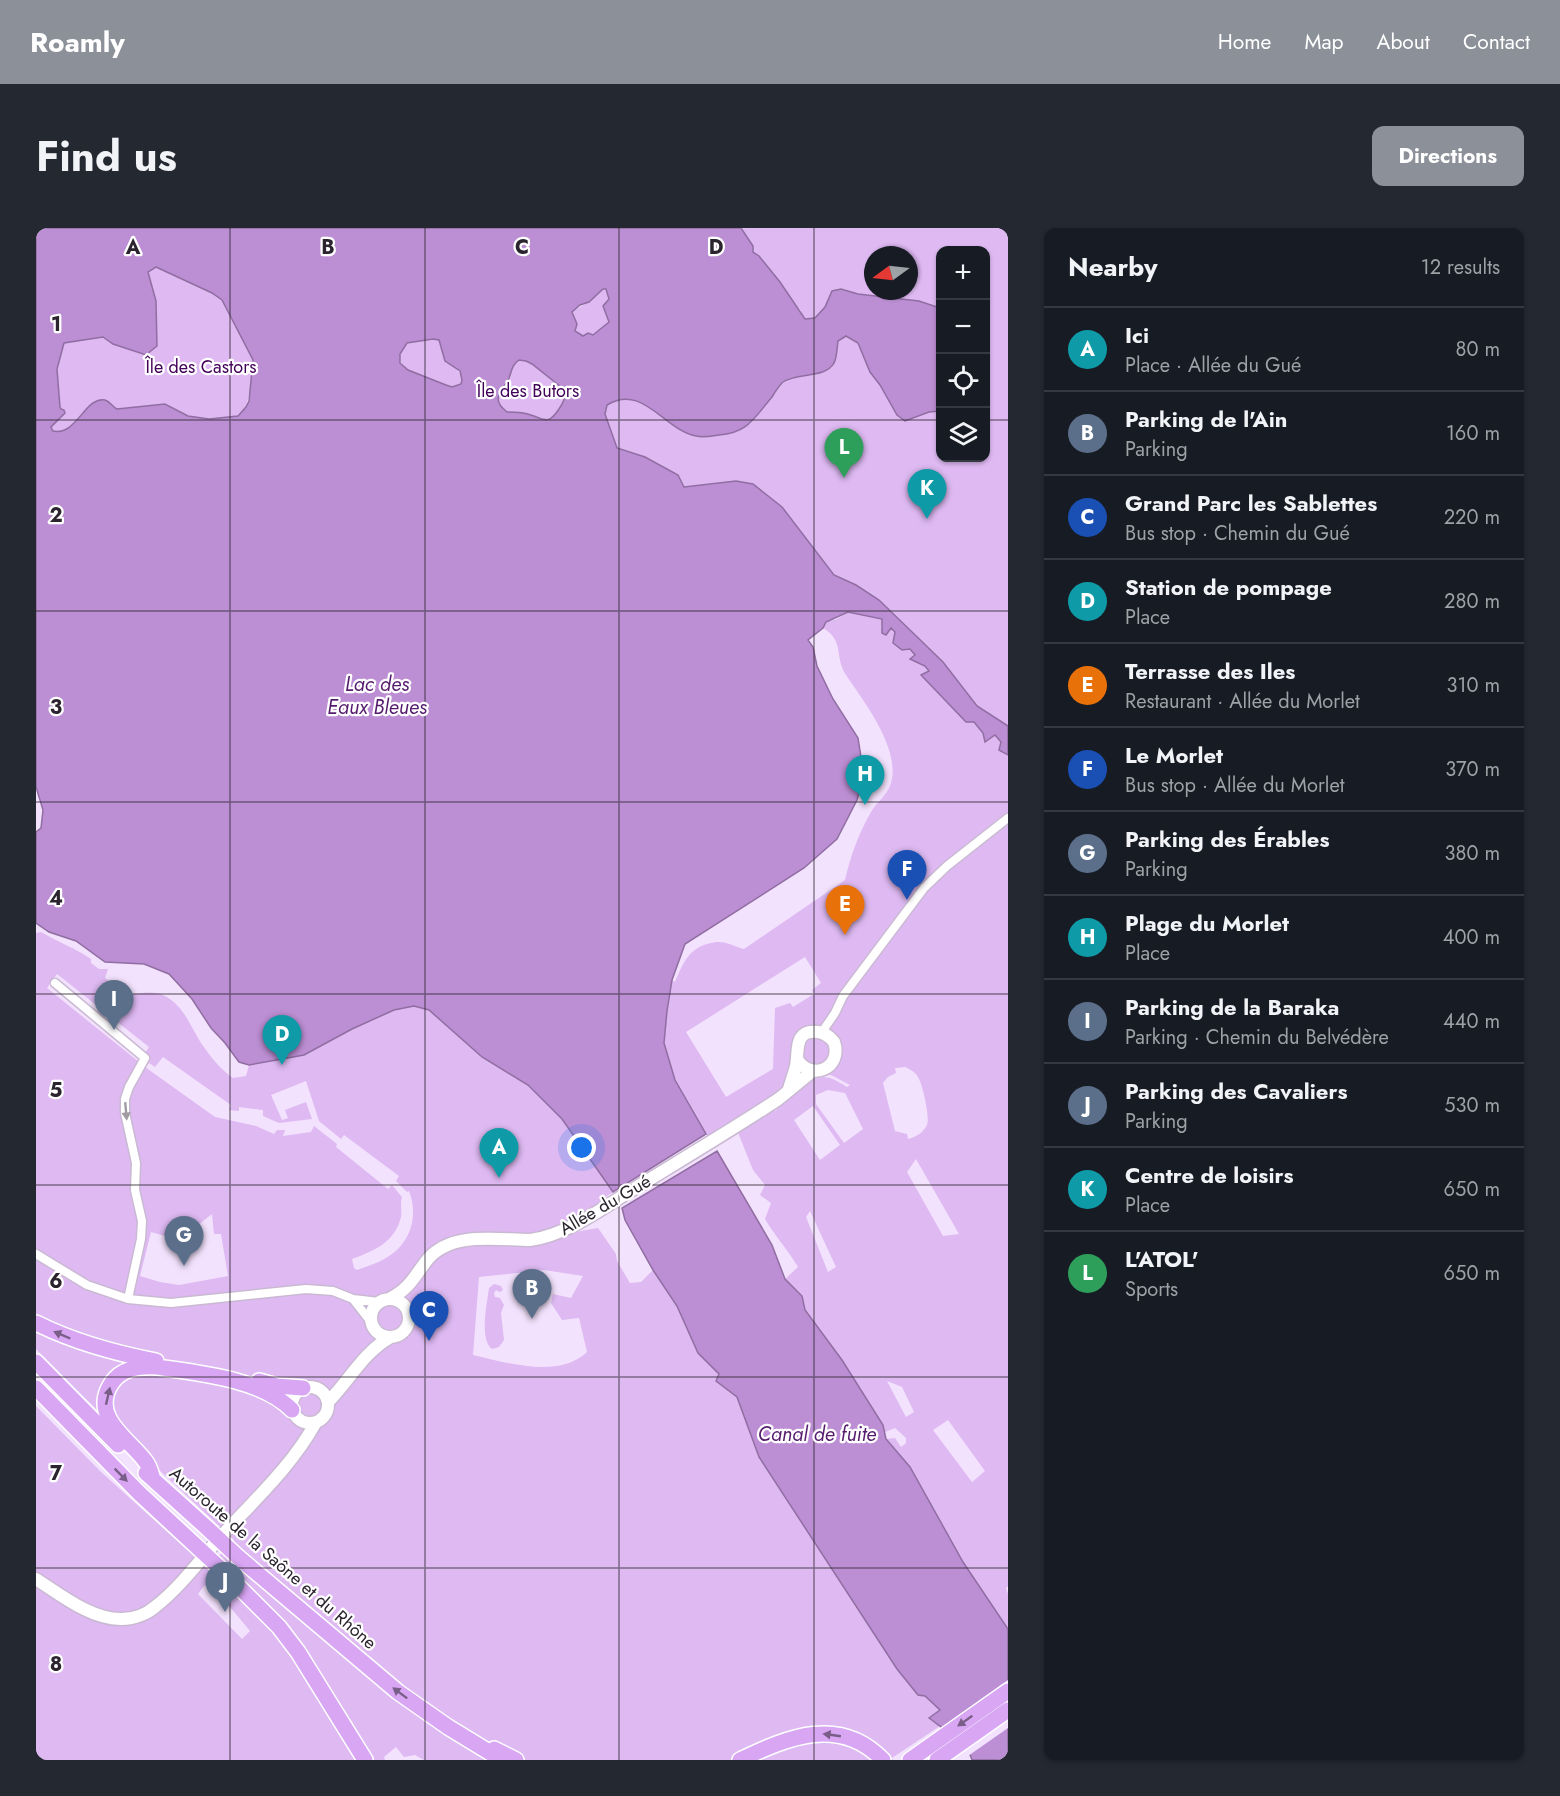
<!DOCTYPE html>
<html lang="en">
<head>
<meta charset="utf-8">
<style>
  :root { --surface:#171b24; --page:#242831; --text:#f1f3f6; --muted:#9ea1a6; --line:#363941; --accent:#8c9099 }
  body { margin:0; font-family:Jost,sans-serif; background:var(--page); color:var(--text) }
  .controls { position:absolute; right:18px; top:18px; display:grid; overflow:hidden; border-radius:12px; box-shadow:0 2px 4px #0004 }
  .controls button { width:54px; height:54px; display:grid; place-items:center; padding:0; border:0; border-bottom:2px solid var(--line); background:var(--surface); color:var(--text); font:30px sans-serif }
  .compass { position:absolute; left:828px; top:18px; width:54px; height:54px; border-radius:50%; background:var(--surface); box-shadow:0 2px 4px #0004; rotate:255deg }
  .you { position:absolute; left:546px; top:920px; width:21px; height:21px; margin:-15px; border:4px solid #fff; border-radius:50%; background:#1a73e8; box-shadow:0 0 0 9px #1a73e833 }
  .badge { display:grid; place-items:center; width:39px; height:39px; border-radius:50%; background:var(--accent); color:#fff; font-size:20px; font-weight:700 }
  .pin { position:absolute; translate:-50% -50px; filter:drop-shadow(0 2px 3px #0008) }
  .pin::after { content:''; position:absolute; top:32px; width:21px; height:18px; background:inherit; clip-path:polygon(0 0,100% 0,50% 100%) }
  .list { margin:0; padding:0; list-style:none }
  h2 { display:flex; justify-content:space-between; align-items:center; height:78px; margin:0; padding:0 24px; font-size:26px }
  h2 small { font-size:20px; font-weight:400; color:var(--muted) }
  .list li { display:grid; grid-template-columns:39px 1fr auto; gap:18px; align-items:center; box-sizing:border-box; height:84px; padding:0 24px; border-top:2px solid var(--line) }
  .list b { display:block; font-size:22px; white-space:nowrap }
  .list p { margin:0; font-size:20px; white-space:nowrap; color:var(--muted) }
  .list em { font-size:20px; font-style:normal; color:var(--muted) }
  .icon { flex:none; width:33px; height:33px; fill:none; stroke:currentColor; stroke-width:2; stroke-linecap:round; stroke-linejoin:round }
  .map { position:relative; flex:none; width:972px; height:1532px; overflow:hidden; border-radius:12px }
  header { display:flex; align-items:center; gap:36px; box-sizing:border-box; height:84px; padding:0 30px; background:var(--accent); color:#fff }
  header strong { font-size:28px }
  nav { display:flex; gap:33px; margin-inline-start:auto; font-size:21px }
  .intro { display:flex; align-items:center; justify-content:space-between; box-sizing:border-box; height:144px; padding:0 36px }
  h1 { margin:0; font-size:42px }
  .button { padding:15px 27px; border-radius:12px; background:var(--accent); color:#fff; font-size:21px; font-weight:700 }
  main { display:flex; gap:36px; padding:0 36px }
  aside { flex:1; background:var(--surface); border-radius:12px; box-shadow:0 2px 4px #0004 }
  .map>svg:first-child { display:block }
  .green { fill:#deb9f2; fill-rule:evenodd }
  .water { fill:#bc8ed3; stroke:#906ea2; stroke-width:1.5; fill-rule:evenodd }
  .pier { fill:#f3e2fd }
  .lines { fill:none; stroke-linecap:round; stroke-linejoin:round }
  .street-casing { stroke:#cab9d3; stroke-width:11 }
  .secondary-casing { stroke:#cab9d3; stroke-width:15 }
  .highway-casing { stroke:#fff; stroke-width:18 }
  .street { stroke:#fff; stroke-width:8 }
  .secondary { stroke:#fff; stroke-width:12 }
  .highway { stroke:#d8a6f3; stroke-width:15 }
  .highway-bridge-casing { stroke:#fff; stroke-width:18; stroke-linecap:butt }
  .highway-bridge { stroke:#d8a6f3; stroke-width:15 }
  .oneway { fill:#a09ca1 }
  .oneway2 { fill:#795e87 }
  .grid { fill:none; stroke:#2b242e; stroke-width:1.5; stroke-opacity:0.55 }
  .labels { text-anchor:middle; stroke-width:4.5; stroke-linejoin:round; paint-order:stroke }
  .park-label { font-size:18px; fill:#420159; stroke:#fff }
  .street-label { font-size:18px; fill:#2b242e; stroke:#fff }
  .water-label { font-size:20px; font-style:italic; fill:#551b6d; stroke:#fff }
  .grid-label { font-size:20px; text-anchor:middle; font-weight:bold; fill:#2b242e; stroke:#fff; stroke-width:4.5; stroke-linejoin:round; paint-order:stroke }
</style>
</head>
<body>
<header>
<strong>Roamly</strong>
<nav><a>Home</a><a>Map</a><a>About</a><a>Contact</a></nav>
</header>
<div class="intro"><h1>Find us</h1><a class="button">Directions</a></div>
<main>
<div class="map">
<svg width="972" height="1532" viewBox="0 0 972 1532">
  <rect width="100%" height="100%" fill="#f3e2fd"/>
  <path class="green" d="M705,0H972V498L941,478L907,434L843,372L820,357L798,348L746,279L700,253L648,259L642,247L609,229L581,220L569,186L571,176C598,161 621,185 642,201L714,196L747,155L760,148L787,144L764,81C749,73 737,36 717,24V18ZM904,22H950V230H904ZM837,27H873V63H837Z
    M123,39L176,65L186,72L217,132L215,159L210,179L202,188L173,191L152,188L131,176L81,181L64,173C48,180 37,207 17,203L15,199L29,185V182L25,181L24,179L21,141L28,115L67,109L77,116L110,127L120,91V73L112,43L117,40Z
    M567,61H570L573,71L567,78L573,94L557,107L552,105L547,108L539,103L540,94L536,87L537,83L553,74Z
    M394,111L403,112L411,135C420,139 428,146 425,156L416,159L410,157C396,152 358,145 365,124C369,112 383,113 394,111Z
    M482,132L491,133L496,136L530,163C530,173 522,183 515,191L506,192L492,186L471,184C453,169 466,164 473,150C476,142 476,137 482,132Z
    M812,384L846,391V405L850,407L855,400L859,404L857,415L866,422L874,421L879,428L875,431L889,438L893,444L886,447L930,493L938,494L947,505L949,513L959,507L965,515L964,522L972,527V1358L970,1360L972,1366V1401L927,1334L874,1239L850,1211L859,1210L865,1219L870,1215V1210L859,1200L849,1204L847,1197L806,1132L769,1082L766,1068L749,1051L762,1039C752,1022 739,1008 729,991L735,975L724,967L729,957L717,942L701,902L677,917C658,886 634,853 629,817C626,796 632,772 636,752L639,754C648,733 654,717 681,714C689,713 700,719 708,721L809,652C815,627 822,607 835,584C840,575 850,568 854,558C867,523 828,474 810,447C798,429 809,413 787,400L790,394L801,391ZM769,729L785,755L776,762L778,766L757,779L754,775L739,780L737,841L690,869L650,804ZM869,839C875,842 880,844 883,851C887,859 894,889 891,897C887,905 880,909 872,911L871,906L859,903L847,855L852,849L860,845L859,840ZM780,847H795L814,857L811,859C806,856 800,852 794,850C772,845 754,870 739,883L737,882L770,852ZM792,862L809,865L827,901L808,915L780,876V867ZM777,878L804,917L784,932L758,892ZM880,931L923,1006L907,1008L871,944ZM774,983L800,1039L792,1044L770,989ZM851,1153L866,1159L878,1184L870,1189ZM912,1192L949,1243L936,1254L897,1202Z
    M5,704C22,714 39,720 55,731V735L63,741H72L69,750L84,760L90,767C102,766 116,762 127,767C148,777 154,798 165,815C174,828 184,841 197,850L210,848L213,837L268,827L316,801L358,782L378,778L393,782L446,829L492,857L526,891L577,964L568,970L574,979L536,1002L539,1004L562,1000L580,1026L581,1033L594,1055L605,1054L617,1042L641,1078L662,1125L683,1146L681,1153L701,1169L723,1229L861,1441L882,1467L889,1468L904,1482L893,1490L904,1498L856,1530L857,1532H388L379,1527L368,1529L360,1519L348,1529L349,1532H0V1178L64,1243L171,1340L198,1312L90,1211L0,1121V705ZM21,746L113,819L103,834L11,760ZM127,829L195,877L193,882L203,883V879L227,882V888L243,895L276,891L270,874L249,882L252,890L246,892L235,867L270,853L283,893L305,911L308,907L363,948L360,953L371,964L373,963C382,986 376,1011 356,1026C346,1034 332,1038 321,1042L318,1040L316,1031C338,1023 359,1014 365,989C366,982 364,976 366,969L356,957L352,961L300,919L301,916L278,898L275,904L247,908L249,902H241L238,906L220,898L179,889L109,839L113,835L119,839ZM176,986L178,1006H185L192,1048L143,1057L124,1054L104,1048L115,1004L143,1012ZM508,1042L547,1048L535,1070L517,1066L515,1075L526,1092L543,1090L551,1124C523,1151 471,1135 437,1127L443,1049ZM172,1357L180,1362L214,1403L206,1411L162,1366L168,1358Z
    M458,1056L465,1058L467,1062L464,1064L460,1062L458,1065L459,1069L464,1070L468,1077L465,1085L468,1112L463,1119L456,1121C443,1111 451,1076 453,1060Z"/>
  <path class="water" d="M0,0H705L717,18V24L723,28L744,54L769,91L779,90L789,79L796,63L805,61L822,66L883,73L904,80V183L893,184L869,193L861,187L844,157L834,144L822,115L810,108L802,113C801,119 801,130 798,135C789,151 761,144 747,154C743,158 739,164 736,169C718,190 712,205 683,207C676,208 667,210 660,208C628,202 607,155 571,177L569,186L581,220L609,229L642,247L648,259L700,253L717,256L746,279L798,347L820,357L843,372L907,434L941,478L972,498V527L963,522L965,514L959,507L949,514L947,505L938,494H930L885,447L893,443L889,438L874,431L879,427L874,421L866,422L857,415L859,404L855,400L850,407L846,405V391L812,384L790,394L787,400L772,412L777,419L781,438L797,471L822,510L828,548L821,572L801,611L768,640L649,716L636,752L631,783L628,815L639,852L670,906L577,964L526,891L492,857L446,829L393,782L378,778L358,782L316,801L268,827L213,837L203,834L189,815L175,800L156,771L133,746L108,736L69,734L40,713L13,704L0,695V604L5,600L7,582L0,559ZM120,39L176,65L186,72L217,132L213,173L210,179L202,188L173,191L152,188L129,176L81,181C76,179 75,174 69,172C49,168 41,208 17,203L15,199L29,185L28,182L25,181L24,179L21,141L28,115L67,109L77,116L110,127L121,118L120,73L112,44ZM567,61H570L573,71L567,78L573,94L557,107L552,105L547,108L539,103L541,96L536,84L544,77L553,74ZM397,111L403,112L409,133L424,143L426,152L425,156L416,159L410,157L372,142L364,135V126L371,115ZM483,132L490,133L496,136L530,163C530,170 527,175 523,181C512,197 510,192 495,187C487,184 479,184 471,184C453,170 467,163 473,150C476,142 476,137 483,132Z
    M681,923L736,1017L749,1051L766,1068L769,1082L806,1132L847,1197L850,1211L874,1239L927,1334L972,1401V1532H936C932,1516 906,1500 893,1490L904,1482L889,1468L882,1467L861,1441L723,1229L701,1169L680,1153L683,1146L662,1125L641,1078L617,1042L589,992L586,980Z"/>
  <path class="pier" d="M972,1452V1500L932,1528L903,1501Z"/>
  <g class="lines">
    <g class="street-casing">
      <path id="street" d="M19,755L109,830L93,859L89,871V885L100,935L99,962L106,993L105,1011L92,1071
        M786,804L799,785L807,768L888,660L911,638L972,590
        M0,1026L51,1057L92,1071L135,1075L270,1061L297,1063L317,1071L343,1074
        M317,1071L335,1094"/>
    </g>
    <g class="secondary-casing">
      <path id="secondary" d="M753,861C755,854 758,846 760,838C763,824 757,801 782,804C789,805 794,809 798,814C807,840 775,854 761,831
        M335 1090a19 19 0 1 1 38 0a19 19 0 1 1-38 0Z
        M353,1071C375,1060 378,1048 392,1031C416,1003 461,1012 494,1012C529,1008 567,980 596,962C645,932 694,903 741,872C753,863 765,852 777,843
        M256 1177a18 18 0 1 1 36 0a18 18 0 1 1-36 0Z
        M292,1174C313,1153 327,1125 353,1110
        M0,1351C25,1367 56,1392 86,1391C98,1391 111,1386 120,1378C142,1361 162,1335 180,1314C214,1276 255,1240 280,1194"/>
    </g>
    <g class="highway-casing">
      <path id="highway" d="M0,1095C38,1114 78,1125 120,1133
        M0,1134L82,1217
        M223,1153L241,1158L267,1160
        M0,1160L103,1265L158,1316
        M110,1245L171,1300
        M117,1251C115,1246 114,1239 110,1234C93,1211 54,1189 75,1156C85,1140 103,1138 121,1139C162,1145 226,1151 256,1182
        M202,1329L362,1464L412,1499L466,1532
        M186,1342L243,1399L262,1424L329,1532
        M458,1521L480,1532
        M704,1532C752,1509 804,1487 847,1532
        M874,1532L972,1463
        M901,1532L972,1482"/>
    </g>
    <use href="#street" class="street"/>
    <use href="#secondary" class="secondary"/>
    <use href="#highway" class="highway"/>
    <g class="highway-bridge-casing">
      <path id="highway-bridge" d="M171,1300L202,1329
        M158,1316L186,1342"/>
    </g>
    <use href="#highway-bridge" class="highway-bridge"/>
  </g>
  <defs><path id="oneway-solid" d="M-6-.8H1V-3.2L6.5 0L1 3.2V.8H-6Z" transform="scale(1.5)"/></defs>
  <use class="oneway" href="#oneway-solid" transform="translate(90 883) rotate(85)"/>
  <g class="oneway2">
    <use href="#oneway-solid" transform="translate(26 1107) rotate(-157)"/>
    <use href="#oneway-solid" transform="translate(72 1168) rotate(-77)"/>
    <use href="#oneway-solid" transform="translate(85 1247) rotate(45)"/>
    <use href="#oneway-solid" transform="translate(364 1465) rotate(-143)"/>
    <use href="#oneway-solid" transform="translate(929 1493) rotate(145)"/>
    <use href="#oneway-solid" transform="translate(796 1507) rotate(-172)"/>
  </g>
  <path class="grid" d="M194,0V1532M389,0V1532M583,0V1532M778,0V1532M0,192H904M950,192H972M0,383H972M0,574H972M0,766H972M0,957H972M0,1149H972M0,1340H972"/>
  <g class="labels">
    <g class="park-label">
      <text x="165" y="145">Île des Castors</text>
      <text x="492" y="169">Île des Butors</text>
    </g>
    <g class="street-label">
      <text transform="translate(569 977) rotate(-30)" y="6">Allée du Gué</text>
      <text transform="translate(237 1330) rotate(41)" y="6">Autoroute de la Saône et du Rhône</text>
    </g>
    <g class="water-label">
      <text x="341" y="463">Lac des<tspan x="341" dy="23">Eaux Bleues</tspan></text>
      <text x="781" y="1213">Canal de fuite</text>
    </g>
  </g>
  <g class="grid-label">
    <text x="97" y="26">A</text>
    <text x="292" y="26">B</text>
    <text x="486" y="26">C</text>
    <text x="680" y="26">D</text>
    <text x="20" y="103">1</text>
    <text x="20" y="294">2</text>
    <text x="20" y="486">3</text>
    <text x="20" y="677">4</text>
    <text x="20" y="869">5</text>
    <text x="20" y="1060">6</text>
    <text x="20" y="1252">7</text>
    <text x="20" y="1443">8</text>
  </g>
</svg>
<div class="controls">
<button>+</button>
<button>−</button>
<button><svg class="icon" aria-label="locate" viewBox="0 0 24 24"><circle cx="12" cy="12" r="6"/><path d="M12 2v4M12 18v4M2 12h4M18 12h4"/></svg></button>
<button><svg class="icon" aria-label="layers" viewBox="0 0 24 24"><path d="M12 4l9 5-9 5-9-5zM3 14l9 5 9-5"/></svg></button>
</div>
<svg class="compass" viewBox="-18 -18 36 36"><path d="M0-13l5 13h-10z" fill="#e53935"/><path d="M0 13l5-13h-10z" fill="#9ea1a6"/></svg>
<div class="you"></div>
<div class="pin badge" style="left:463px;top:950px;background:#0f9aa8">A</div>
<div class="pin badge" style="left:496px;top:1091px;background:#5c6f8a">B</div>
<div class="pin badge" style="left:393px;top:1113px;background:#1a4fb4">C</div>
<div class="pin badge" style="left:246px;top:837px;background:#0f9aa8">D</div>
<div class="pin badge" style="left:809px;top:707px;background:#e8710a">E</div>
<div class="pin badge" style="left:871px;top:672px;background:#1a4fb4">F</div>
<div class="pin badge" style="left:148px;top:1038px;background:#5c6f8a">G</div>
<div class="pin badge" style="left:829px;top:577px;background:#0f9aa8">H</div>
<div class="pin badge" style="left:78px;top:802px;background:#5c6f8a">I</div>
<div class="pin badge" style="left:189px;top:1384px;background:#5c6f8a">J</div>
<div class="pin badge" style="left:891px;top:291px;background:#0f9aa8">K</div>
<div class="pin badge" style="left:808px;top:250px;background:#2e9e5b">L</div>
</div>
<aside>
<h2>Nearby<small>12 results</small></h2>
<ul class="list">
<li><span class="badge" style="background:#0f9aa8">A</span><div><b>Ici</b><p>Place · Allée du Gué</p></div><em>80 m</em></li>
<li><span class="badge" style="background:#5c6f8a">B</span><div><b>Parking de l'Ain</b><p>Parking</p></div><em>160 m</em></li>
<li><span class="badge" style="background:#1a4fb4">C</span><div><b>Grand Parc les Sablettes</b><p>Bus stop · Chemin du Gué</p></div><em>220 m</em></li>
<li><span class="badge" style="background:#0f9aa8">D</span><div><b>Station de pompage</b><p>Place</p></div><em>280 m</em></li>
<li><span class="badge" style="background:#e8710a">E</span><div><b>Terrasse des Iles</b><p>Restaurant · Allée du Morlet</p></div><em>310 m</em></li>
<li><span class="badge" style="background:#1a4fb4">F</span><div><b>Le Morlet</b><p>Bus stop · Allée du Morlet</p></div><em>370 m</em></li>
<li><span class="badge" style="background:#5c6f8a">G</span><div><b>Parking des Érables</b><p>Parking</p></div><em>380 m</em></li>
<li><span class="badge" style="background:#0f9aa8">H</span><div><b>Plage du Morlet</b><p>Place</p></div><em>400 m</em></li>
<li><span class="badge" style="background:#5c6f8a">I</span><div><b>Parking de la Baraka</b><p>Parking · Chemin du Belvédère</p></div><em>440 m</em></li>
<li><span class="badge" style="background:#5c6f8a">J</span><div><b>Parking des Cavaliers</b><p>Parking</p></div><em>530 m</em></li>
<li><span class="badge" style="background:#0f9aa8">K</span><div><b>Centre de loisirs</b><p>Place</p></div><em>650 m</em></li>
<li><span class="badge" style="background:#2e9e5b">L</span><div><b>L'ATOL'</b><p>Sports</p></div><em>650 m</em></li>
</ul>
</aside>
</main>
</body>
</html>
